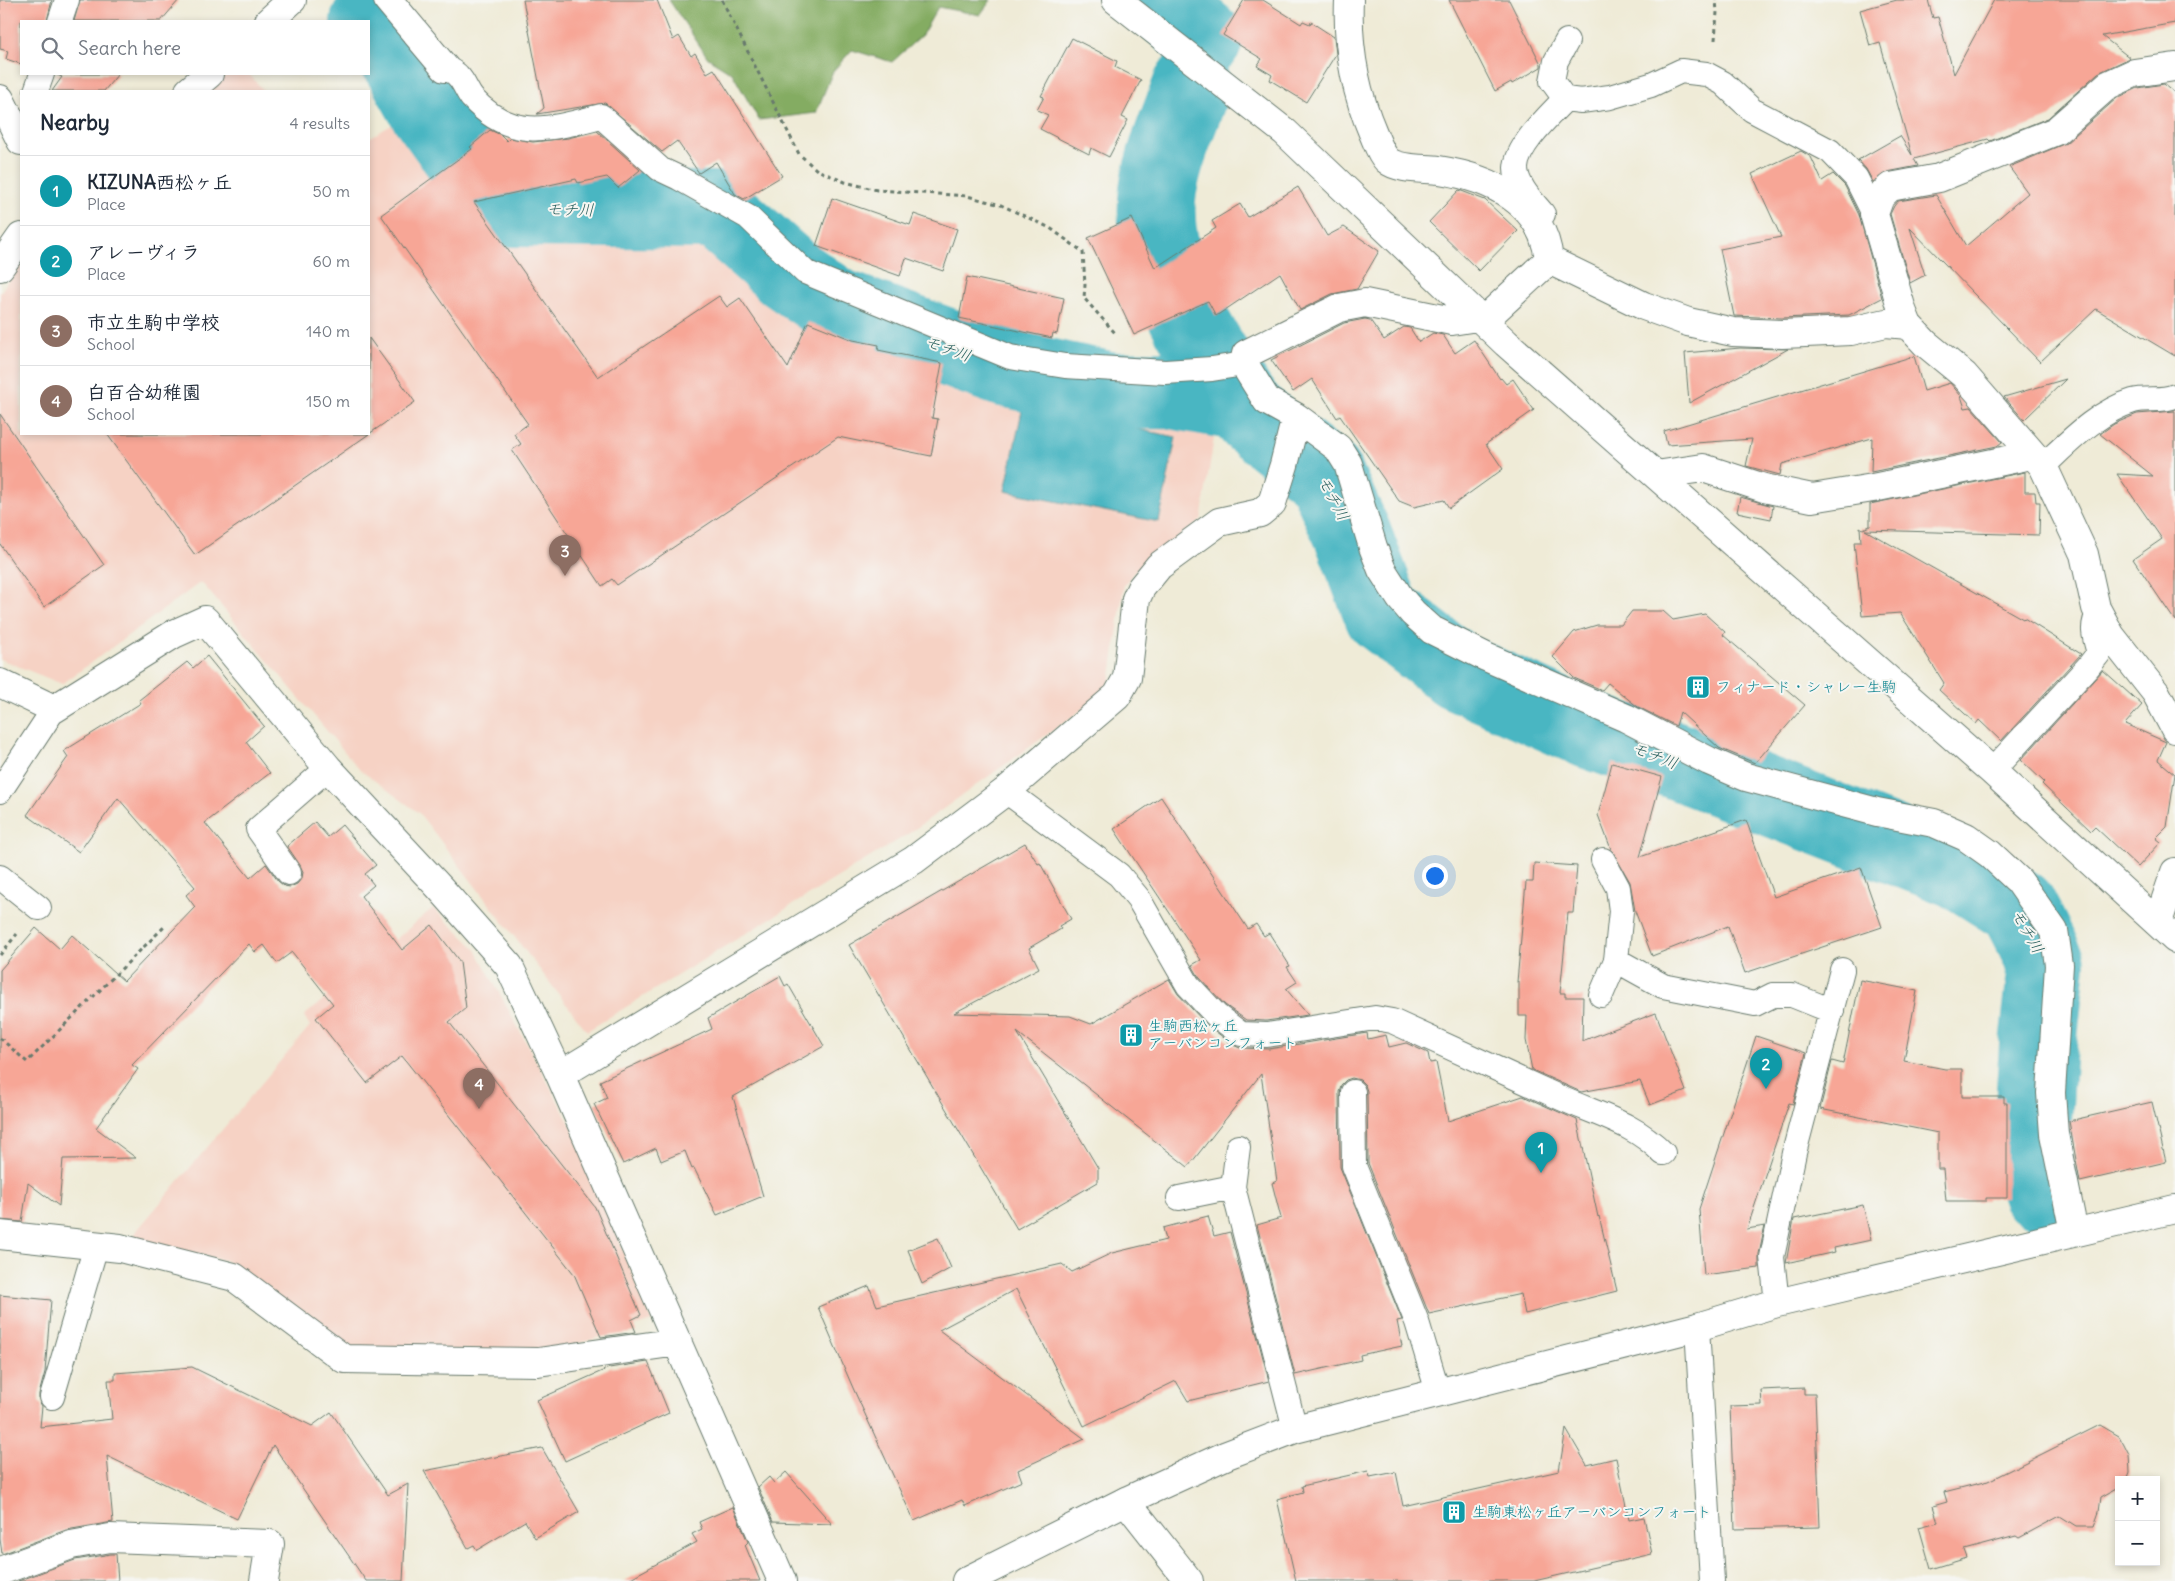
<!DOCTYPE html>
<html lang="en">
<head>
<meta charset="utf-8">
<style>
  :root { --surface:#fff; --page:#f6f6f7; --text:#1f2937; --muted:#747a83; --line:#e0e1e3; --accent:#ea580c }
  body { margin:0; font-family:Delius,"Klee One",sans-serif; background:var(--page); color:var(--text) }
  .controls { position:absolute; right:15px; bottom:15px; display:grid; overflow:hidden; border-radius:0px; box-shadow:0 2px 8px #0003 }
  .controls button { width:45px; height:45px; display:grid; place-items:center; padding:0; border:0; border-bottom:1px solid var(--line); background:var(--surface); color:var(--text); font:25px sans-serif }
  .you { position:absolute; left:1434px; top:875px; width:18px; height:18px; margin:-12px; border:4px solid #fff; border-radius:50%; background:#1a73e8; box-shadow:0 0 0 8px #1a73e833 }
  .badge { display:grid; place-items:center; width:32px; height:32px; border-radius:50%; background:var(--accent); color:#fff; font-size:16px; font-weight:700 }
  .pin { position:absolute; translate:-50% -41px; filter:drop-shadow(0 1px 2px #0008) }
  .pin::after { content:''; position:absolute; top:26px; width:18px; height:15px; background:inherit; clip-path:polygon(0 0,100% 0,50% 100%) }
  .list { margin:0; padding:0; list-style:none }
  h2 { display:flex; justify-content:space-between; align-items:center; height:65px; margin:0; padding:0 20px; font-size:21px }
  h2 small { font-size:16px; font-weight:400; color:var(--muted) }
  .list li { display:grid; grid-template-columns:32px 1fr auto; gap:15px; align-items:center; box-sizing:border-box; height:70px; padding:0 20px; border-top:1px solid var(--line) }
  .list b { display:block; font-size:19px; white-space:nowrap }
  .list p { margin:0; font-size:16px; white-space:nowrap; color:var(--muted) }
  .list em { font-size:16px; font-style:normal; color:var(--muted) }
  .icon { flex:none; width:28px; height:28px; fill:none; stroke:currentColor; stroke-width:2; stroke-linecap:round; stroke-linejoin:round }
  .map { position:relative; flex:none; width:2175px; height:1581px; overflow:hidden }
  .search { position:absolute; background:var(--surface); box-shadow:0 2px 8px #0003; left:20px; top:20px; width:350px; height:55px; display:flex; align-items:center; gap:12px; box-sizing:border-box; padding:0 18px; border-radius:0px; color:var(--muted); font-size:19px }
  .panel { position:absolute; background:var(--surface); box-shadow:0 2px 8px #0003; left:20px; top:90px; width:350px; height:345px; border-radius:0px }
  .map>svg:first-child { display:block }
  .built { fill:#f6d2c4 }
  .forest { fill:#84ac62; stroke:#52744b }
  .water { fill:#48b6c2; stroke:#347a7b }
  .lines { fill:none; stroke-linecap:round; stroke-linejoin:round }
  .river { stroke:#48b6c2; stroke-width:78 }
  .building { fill:#f7a696 }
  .service-casing { stroke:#687a6d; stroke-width:26 }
  .minor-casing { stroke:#687a6d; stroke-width:30 }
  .tertiary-casing { stroke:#687a6d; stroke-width:30 }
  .path { stroke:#687a6d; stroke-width:3; stroke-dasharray:4 4; stroke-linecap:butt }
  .service { stroke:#fff; stroke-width:24 }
  .minor { stroke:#fff; stroke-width:28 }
  .tertiary { stroke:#fff; stroke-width:28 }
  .labels { text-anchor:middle; stroke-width:4; stroke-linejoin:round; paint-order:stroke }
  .culture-label { font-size:15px; fill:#0d838f; stroke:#f6f6f2; text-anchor:start }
  .water-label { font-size:16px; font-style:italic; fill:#2b615f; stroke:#f6f6f2 }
</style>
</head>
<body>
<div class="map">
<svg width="2175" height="1581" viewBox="0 0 2175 1581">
  <rect width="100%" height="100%" fill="#f6f6f2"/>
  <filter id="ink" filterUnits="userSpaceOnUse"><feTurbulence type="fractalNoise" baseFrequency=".02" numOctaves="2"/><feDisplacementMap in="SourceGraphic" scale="10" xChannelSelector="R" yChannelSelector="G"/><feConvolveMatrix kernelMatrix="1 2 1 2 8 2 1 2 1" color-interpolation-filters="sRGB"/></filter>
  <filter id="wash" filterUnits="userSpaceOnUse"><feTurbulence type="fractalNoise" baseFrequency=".0096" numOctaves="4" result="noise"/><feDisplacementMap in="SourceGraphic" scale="20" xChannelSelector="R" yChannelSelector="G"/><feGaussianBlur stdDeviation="1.12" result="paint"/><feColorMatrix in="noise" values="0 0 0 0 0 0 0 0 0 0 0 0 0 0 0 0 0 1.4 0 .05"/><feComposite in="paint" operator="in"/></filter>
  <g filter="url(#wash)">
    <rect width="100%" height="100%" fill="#efebd7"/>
    <path class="built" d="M228,74H249L264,91H208Z
      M416,111L490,212L512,222L533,224L699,217L841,324L1017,387L1216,425L1201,520L1136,569L1124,585L1111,676L1105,693L908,834L587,1031L419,813L360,770L201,582L62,684L0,659V293L21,261V434H369V138Z
      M433,908L475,948L576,1135L652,1321L554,1351L351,1349L225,1260L128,1241L310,1026L304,1016Z"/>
    <path class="forest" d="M669,0H991L980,15L938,7L922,35L892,62L852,50L833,71L816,113L759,120L732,73L708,58Z"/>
    <path class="water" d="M1023,406L1176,437L1159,522L1005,491Z"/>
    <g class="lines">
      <path class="river" d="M1159,0L1204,38
        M369,22L401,62L427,108L481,183L508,208L717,210L788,273L837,307L1004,368L1112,391L1172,390L1239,402L1254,419L1325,475L1352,533L1383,614L1457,671L1592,731L1675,760L1961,871L2018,907L2047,964L2038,1045L2031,1149L2040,1190
        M1192,85C1180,119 1164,154 1158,190C1147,269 1201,339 1239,402"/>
    </g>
    <g id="blocks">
      <path class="building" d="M0,0H52L47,21H21V64L6,59L8,51L0,49Z
        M80,0H179L161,21H74Z
        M523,0H657L673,40L679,36L691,56L695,53L707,73L714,69L782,176L744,199L735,194L716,162L699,173L677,141L662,152L605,103L537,114L544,108Z
        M1244,0H1263L1301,24L1303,21L1310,24L1311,22L1334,37L1336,54L1306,102L1270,80L1272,75L1257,66L1262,59L1223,35Z
        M1449,0H1509L1541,64V67L1512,84L1511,82L1495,91Z
        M1897,0H1928L1933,18L1938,17L1954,74L1994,0H2175V23L2102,36L2130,58L2098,73L2048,118L1990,141L1988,139L1914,159L1918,166L1887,172L1873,182L1866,169L1858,160L1900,136L1912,155L1880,43L1870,46L1860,10Z
        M1072,38L1117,61L1115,67L1141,80L1122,117L1128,120L1109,157L1091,148L1089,154L1040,129L1048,115L1037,110L1044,97L1041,96Z
        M55,74H118L104,91H52L62,77Z
        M2164,84L2175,93V356L2096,309L2040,362L1910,228L1925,275L1910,283L1890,214L1894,206L1898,201L1936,195L1966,246L2028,193L2009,167L2066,143L2117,98L2138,88Z
        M490,130L501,135L507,141L510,138L533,142L568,138L597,131L640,170L618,188L607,177L578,183L576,179L474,202L598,377L719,296L727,307L740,298L788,368L808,322L853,340L879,345L878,350L942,363L932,418L938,419L931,456L838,437L617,585L612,579L602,586L512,450L521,444L514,434L528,424L381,215L472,149L470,147Z
        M1801,151L1811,157L1822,181L1833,174L1845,186L1859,215L1882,298L1849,315L1782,318L1734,316L1720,249L1781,237L1752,174Z
        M1298,187L1327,236L1344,227L1379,251L1357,289L1332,294L1300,310L1280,273L1216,316L1208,301L1134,335L1088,238L1132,218L1155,268L1216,228L1212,221L1240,204L1248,217Z
        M1459,190L1485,200L1518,231L1479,271L1429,222Z
        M832,198L910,225L914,214L957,229L943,271L906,258L900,276L816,246Z
        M967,277L1064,298L1057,334L1053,333L1052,338L959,318Z
        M1365,319L1370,320L1384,340L1404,327L1410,328L1419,342L1433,333L1443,335L1455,353L1474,340L1500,379L1501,378L1506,384L1513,379L1534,410L1486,444L1503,469L1449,508L1444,500L1414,507L1399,501L1340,416L1337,418L1312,379L1293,392L1271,360L1344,323Z
        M369,338L415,402L195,555L107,434H369Z
        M1740,348L1788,349L1689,403L1685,353Z
        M1914,356L1924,391L1950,383L1961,396L1965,408L1971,407L2002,442L1997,446L1871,472L1872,438L1782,464L1780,475L1746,466L1752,439L1667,445L1664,431Z
        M2066,379L2024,420L2004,397Z
        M2175,411V621L2133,559L2162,539L2117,474L2153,476L2100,434L2114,424L2137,414Z
        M0,414L104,565L44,607L0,544Z
        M2025,472V492H2035L2036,502H2040L2039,535L1865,530L2023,619L2024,618L2081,654L2001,741L1979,720L1976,724L1939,690L1944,683L1900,613L1862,616L1854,542H1861L1860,527L1863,529L1870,526V504Z
        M1740,497L1773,506L1771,519L1737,512Z
        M1632,611H1663L1673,620L1705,614L1725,632L1723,635L1805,705L1755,763L1719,748L1680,712L1676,726L1638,707L1608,683L1602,690L1574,678L1553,657L1574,632L1597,625H1621Z
        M207,656L264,726L246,742L270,773L205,823L250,878L266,864L278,881L284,886L290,887L297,884L302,878L303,872L300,865L287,846L315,822L328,837L342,825L376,865L365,874L374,885L361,896L402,950L432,925L460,962L466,1008L449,1022L595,1207L641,1315L631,1320L636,1332L601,1337L574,1274L402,1056L367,1083L316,1018L333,1004L292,952L277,963L264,945L255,952L249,944L132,1065L138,1069L96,1128L136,1158L63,1159L59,1206L28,1183L22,1222L0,1220V970L36,928L60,949L72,935L124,981L195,907L186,895L195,887L118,798L79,852L27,815L68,757L64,751L141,703L139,700L187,662L193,668Z
        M2103,670L2142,705L2125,724L2166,742L2158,760L2175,774L2167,827L2156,838L2161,842L2138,867L2095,827L2091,831L2042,784L2044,782L2021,760Z
        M1612,763L1662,777L1640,857L1746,820L1774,897L1861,867L1882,927L1745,973L1728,926L1652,956L1635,911L1630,882L1611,849L1598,815Z
        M1161,797L1248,929L1256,924L1264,936L1269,933L1290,966L1287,967L1297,982L1286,989L1308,1015L1266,1021L1246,1020L1225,1005L1199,977L1192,965L1201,960L1114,829Z
        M1025,843L1038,864L1040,863L1071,919L1059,926L1061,929L1029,948L1039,968L954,1013L1070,1016L1091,1024L1169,979L1178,994L1206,1024L1233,1045L1240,1048L1269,1049L1367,1033L1368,1039L1386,1035L1389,1047L1406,1043L1428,1053L1430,1063L1436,1062L1448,1121L1523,1096L1577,1120L1598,1217L1599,1216L1617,1291L1525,1314L1521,1294L1429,1314L1368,1163L1367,1091L1365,1085L1360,1080L1352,1078L1346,1080L1341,1085L1339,1092L1340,1167L1402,1320L1397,1321L1402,1346L1360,1355L1361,1360L1295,1375L1257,1225L1281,1218L1272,1183L1277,1181L1261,1074L1188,1167L1017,1032L1098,1168V1182L1017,1229L849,945Z
        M1534,863L1577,866L1573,913H1568L1560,993H1565V997H1583L1582,1041L1656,1013L1686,1091L1650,1105L1640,1081L1581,1092L1532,1070L1526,1040L1527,1016H1519V981L1517,982L1526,882H1533Z
        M780,976L785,986L788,984L824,1046L733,1097L763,1196L717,1215L694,1168L692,1169L685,1151L661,1161L656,1148L623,1164L594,1104L607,1098L600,1081L712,1029L708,1018Z
        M1860,980L1917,991L1904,1061L1945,1069H1962V1097H2004V1103H2007V1198H1986V1201H1946L1943,1169H1938V1133L1820,1109L1832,1061L1843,1064Z
        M1756,1036L1806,1053L1793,1104L1789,1103L1747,1229L1765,1226L1759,1254V1268L1704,1275L1699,1209Z
        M2152,1102L2166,1162L2080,1182L2069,1121Z
        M1863,1205L1871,1240L1834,1248L1835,1252L1786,1263L1794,1219Z
        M1208,1216L1214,1236L1230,1232L1269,1381L1188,1401L1176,1381L1084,1426L1016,1289L939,1330L1085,1439L1018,1470L1022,1481L965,1506L962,1500L914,1521L853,1388L818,1307L869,1286L877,1306L1062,1264L1072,1272L1112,1253L1166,1240L1163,1228Z
        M938,1238L951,1268L922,1284L908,1250Z
        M0,1295L51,1300L45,1372L39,1394V1401L42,1406L40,1427L112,1419L108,1380H115V1373L192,1367L312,1426L331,1412L388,1495L408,1484L403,1581H366L273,1445L237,1519L107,1456L113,1522L66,1530L2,1554L0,1539Z
        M648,1362L669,1413L565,1461L537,1400L609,1368Z
        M1804,1388V1394H1815L1820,1527L1735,1529L1730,1406L1762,1405L1761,1390Z
        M2100,1425L2119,1436L2124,1445L2129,1455L2130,1472L2127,1480H2119V1487L2101,1497L2099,1512L2094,1526H2076L2060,1516L2019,1538L2016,1536L1964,1550L1967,1558L1931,1569L1919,1527L1938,1522L1933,1506L1947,1502L1944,1492L1988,1481Z
        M1566,1429L1587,1465L1616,1458L1629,1520L1644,1517L1652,1554L1534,1581H1296L1277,1499L1303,1492L1302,1486L1368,1471L1370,1477L1396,1472L1403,1506L1559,1471Z
        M542,1448L579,1512L535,1538L525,1521L477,1550L474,1545L468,1548L424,1471Z
        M786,1472L832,1524L773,1522L758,1487L769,1477L774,1483Z
        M733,1507L748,1542L745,1545L760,1581H625L697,1542L692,1534L702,1529L699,1522Z
        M111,1554H116L118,1581H18L75,1560Z"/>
    </g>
  </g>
  <g filter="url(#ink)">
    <use href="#blocks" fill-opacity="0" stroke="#687a6d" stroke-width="1"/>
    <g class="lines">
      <g class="service-casing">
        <path id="service" d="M60,21L67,0
          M1567,41L1556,61L1552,81L1565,99L1581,101L1610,97L1651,85L1681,71L1706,74L1723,83L1752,110L1830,151L1856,178L1874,214
          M445,68C449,70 455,72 458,76C464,82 467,92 472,98C512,142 551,129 601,116L660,169L679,178L748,217L805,272L1010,357L1065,366L1165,372L1212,369L1244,364
          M36,91L42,74
          M1543,214C1533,202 1516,185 1516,168C1517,145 1550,115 1565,99
          M2043,466C2070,441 2097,412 2133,401C2147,397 2161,402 2175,396
          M1992,771L2088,667L2099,653C2095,639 2090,626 2099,613
          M0,791L54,709
          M1006,791L1119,875L1138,898L1188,985L1216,1015L1241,1034L1267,1035L1375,1018L1392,1021C1449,1047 1506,1073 1563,1099C1599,1115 1635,1124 1663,1153
          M289,873L258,829L328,768
          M0,877L39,908
          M1616,960L1663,986L1755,1004L1773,995H1792L1832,1011
          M1601,995L1616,960L1621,911L1618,888L1603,860
          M1353,1092L1354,1166L1417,1322L1438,1392
          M1238,1147L1233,1187L1295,1429
          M1179,1198L1233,1187
          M1777,1303L1772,1257L1794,1153L1842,970
          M1697,1327L1712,1581
          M52,1397L96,1246"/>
      </g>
      <g class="minor-casing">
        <path id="minor" d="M388,0L445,68
          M1116,0L1285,132L1506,343L1992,771L2175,939
          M1349,0C1347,45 1355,91 1373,133C1377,142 1380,153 1387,160C1398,170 1425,168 1439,170C1491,178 1543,202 1549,260
          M269,21L292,0
          M2175,67L2134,73L2108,85L2056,131L1939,178L1890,187L1880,197L1874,214L1902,310L1908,325L1925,343L1964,375L2043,466L2084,554L2096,608L2111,636L2156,693L2175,729
          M189,91L209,74
          M0,99L21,141
          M0,267L21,237
          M1483,321L1549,260L1644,306L1688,322L1733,332L1782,334L1851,331L1886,323L1908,325
          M1296,417L1338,448L1348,464L1373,547L1382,570L1400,598L1413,613L1432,630L1486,657L1626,718L1709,761L1746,777L1877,812L1934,823L1966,837L1990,854L2019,881L2054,931L2059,965L2051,1093L2054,1134L2074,1232
          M1656,475L1703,468L1764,488L1812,498L1873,488L2022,457L2029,452
          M0,683L54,709L174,634L205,620L328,768L440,888L509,966L560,1075L782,1581
          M2158,922L2175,872
          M560,1075L914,860L1006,791L1117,696L1127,678L1136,599L1141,588L1159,566L1219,522L1260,513L1272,503L1284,465L1296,417L1267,401L1244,364L1246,354L1339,308L1365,303L1452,321L1477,317
          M0,1235L120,1248L234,1277L344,1359L538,1362L678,1342
          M1126,1501L1189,1581
          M0,1571L71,1545L110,1538L270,1544L264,1581"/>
      </g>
      <g class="tertiary-casing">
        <path id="tertiary" d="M966,1581L1126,1501L1227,1455L1295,1429L1697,1327L1777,1303L2175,1209"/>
      </g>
      <path class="path" d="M722,0L799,154L817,170L845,182L877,190L967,196L1001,205L1050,228L1083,252L1085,285L1084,298L1115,333
        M1715,40L1717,12L1716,0
        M0,955L17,934
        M0,1038L27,1062L164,927"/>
      <use href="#service" class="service"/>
      <use href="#minor" class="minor"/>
      <use href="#tertiary" class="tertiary"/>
    </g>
  </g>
  <defs>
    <g id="building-square" transform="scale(1.25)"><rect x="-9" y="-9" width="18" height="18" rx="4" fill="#0f9aa8" stroke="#f6f6f2"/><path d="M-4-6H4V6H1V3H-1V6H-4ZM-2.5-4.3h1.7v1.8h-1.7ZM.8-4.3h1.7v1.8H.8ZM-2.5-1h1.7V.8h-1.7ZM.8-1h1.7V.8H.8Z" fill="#fff"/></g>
  </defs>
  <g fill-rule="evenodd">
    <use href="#building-square" x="1698" y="687"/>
    <use href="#building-square" x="1131" y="1035"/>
    <use href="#building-square" x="1454" y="1512"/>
  </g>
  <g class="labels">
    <g class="culture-label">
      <text x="1716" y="692">フィナード・シャレー生駒</text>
      <text x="1148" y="1031">生駒西松ヶ丘<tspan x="1148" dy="17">アーバンコンフォート</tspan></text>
      <text x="1472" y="1517">生駒東松ヶ丘アーバンコンフォート</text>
    </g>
    <g class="water-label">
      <text transform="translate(570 209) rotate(1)" y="6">モチ川</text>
      <text transform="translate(948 348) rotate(20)" y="6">モチ川</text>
      <text transform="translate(1334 498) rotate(62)" y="6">モチ川</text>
      <text transform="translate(1655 755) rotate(21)" y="6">モチ川</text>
      <text transform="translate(2028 931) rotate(60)" y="6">モチ川</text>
    </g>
  </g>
</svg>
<div class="controls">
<button>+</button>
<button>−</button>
</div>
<div class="you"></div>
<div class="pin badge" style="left:1541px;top:1173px;background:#0f9aa8">1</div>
<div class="pin badge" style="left:1766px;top:1089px;background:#0f9aa8">2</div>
<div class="pin badge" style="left:565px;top:576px;background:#8d6e63">3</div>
<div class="pin badge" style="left:479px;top:1109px;background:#8d6e63">4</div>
<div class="search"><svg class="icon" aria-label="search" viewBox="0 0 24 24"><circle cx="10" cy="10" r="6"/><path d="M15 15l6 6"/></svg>Search here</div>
<section class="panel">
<h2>Nearby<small>4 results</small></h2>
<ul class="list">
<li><span class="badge" style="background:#0f9aa8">1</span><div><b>KIZUNA西松ヶ丘</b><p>Place</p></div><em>50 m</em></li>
<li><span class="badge" style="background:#0f9aa8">2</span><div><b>アレーヴィラ</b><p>Place</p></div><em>60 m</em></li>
<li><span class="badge" style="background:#8d6e63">3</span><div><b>市立生駒中学校</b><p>School</p></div><em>140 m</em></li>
<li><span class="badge" style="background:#8d6e63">4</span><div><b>白百合幼稚園</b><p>School</p></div><em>150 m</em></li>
</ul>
</section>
</div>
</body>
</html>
